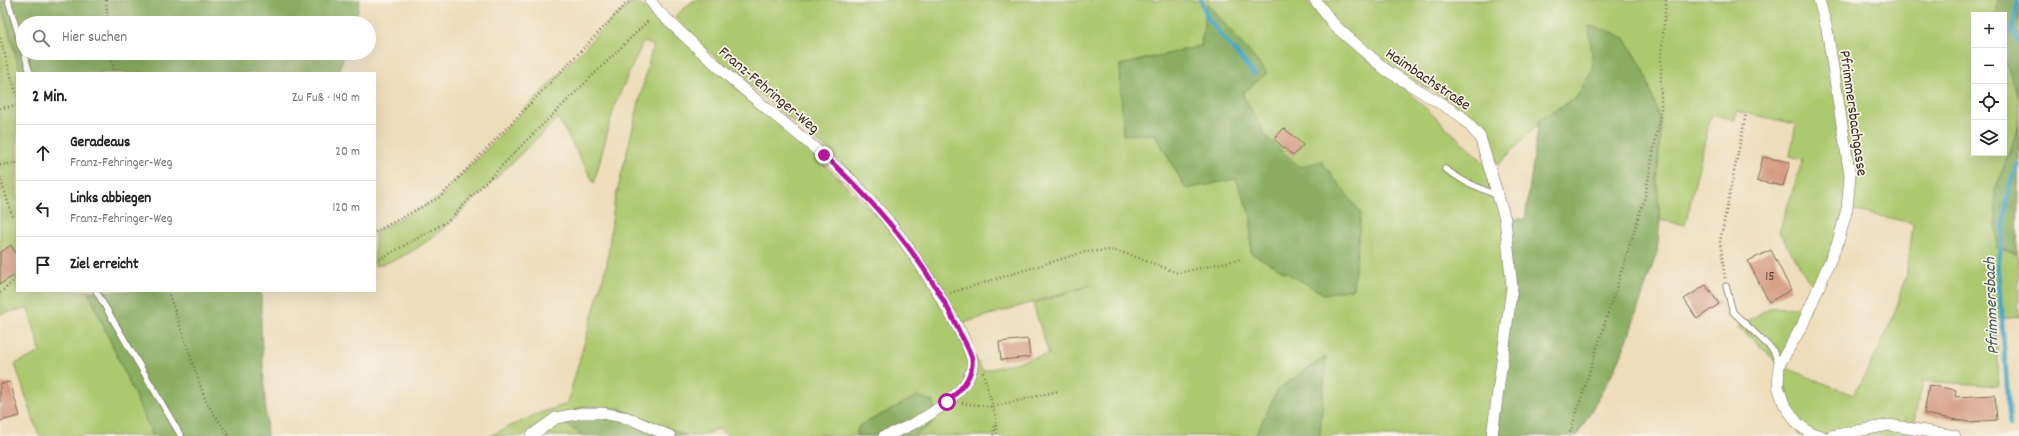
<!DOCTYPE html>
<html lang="de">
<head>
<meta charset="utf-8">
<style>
  :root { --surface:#fff; --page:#f2f2f2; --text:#202124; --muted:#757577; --line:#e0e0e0 }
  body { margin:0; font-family:Dekko,sans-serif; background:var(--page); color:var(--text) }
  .controls { position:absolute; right:12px; top:12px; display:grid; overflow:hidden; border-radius:0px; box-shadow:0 4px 16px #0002 }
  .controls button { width:36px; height:36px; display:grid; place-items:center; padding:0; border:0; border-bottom:1px solid var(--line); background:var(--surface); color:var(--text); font:20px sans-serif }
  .stop { position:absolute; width:12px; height:12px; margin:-9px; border:3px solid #b5179e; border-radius:50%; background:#fff }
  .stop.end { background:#b5179e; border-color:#fff; box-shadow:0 1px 4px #0008 }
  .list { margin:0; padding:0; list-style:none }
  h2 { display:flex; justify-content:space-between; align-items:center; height:52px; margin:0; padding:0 16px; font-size:17px }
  h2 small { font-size:13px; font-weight:400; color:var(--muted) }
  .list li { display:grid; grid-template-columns:26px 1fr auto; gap:12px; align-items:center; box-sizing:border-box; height:56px; padding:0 16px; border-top:1px solid var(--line) }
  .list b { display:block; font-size:15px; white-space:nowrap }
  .list p { margin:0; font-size:13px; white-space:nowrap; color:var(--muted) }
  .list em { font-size:13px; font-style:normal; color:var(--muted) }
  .icon { flex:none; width:22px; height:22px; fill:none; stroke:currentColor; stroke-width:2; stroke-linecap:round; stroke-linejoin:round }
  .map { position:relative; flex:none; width:2019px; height:436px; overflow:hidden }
  .search { position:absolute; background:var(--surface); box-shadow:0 4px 16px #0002; left:16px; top:16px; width:360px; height:44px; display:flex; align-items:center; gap:10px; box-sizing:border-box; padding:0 14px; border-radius:22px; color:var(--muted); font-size:15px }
  .panel { position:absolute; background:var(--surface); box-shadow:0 4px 16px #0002; left:16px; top:72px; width:360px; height:220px; border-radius:0px }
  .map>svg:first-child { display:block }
  .green { fill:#adc970; stroke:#747a47; fill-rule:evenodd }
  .forest { fill:#8aad62; stroke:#626c40 }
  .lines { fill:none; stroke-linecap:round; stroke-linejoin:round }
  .stream { stroke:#47a7c7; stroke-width:4.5 }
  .building { fill:#d49980 }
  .lane-casing { stroke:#796955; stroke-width:7 }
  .street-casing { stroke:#796955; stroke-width:12 }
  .path { stroke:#796955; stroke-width:2.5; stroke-dasharray:1 3; stroke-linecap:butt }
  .lane { stroke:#fff; stroke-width:5.5 }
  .street { stroke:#fff; stroke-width:11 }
  .route { stroke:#b5179e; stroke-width:5 }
  .labels { text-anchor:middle; stroke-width:3.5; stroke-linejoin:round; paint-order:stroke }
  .number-label { font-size:14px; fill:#614636 }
  .street-label { font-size:16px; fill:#3b2a1e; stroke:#f7f3e8 }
  .water-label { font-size:17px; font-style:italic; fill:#3f5659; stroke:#f7f3e8 }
</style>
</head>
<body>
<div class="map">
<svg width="2019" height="436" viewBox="0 0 2019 436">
  <rect width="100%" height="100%" fill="#f7f3e8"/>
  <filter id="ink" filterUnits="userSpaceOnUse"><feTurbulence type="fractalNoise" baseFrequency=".025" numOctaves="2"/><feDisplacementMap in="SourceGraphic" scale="8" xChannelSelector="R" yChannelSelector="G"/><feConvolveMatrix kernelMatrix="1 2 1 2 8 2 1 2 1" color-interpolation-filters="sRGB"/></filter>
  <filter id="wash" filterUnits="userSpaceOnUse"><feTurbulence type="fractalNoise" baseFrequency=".012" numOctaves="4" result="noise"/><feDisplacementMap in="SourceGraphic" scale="16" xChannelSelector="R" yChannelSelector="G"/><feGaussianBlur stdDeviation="0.9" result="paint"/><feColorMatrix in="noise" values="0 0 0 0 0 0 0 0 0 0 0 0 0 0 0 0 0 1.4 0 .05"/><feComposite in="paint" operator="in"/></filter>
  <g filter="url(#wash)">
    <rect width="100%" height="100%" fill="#edddba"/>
    <path class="green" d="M694,0H1306L1341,38L1406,90L1490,168L1505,219L1512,287L1499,436H1320L1325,357L1278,389L1255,436H834V435L729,436L718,429L700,436H687L621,409L556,418L584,436H533L554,419L531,429L525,436H490L534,415L567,404L607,264L614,205L653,45L643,42L615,104L594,183L558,118C536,139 514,161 492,182C459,214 422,256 375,266V232L440,197L615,16L634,2L647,9L795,136L880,219L924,275L955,322L943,287L874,195L829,151L696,41L675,16ZM1207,4L1267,73L1242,94L1267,138L1300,168L1251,253V217L1236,179L1186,189L1155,134L1120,65L1201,46ZM1091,285L1033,304L1049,354L983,371L956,325Z
      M1318,0H2019V167L2003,169L1995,191L1997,248L2017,254L2019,268V317L1996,319L1999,386L1923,381L1912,429L1915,436H1799L1779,365L1761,347L1738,327L1769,308L1810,307L1779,365L1853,395C1877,356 1898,314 1907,269C1910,254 1911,238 1913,223L1847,209L1816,293L1779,232L1803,159L1790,156L1796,124L1736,111L1735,120L1711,115L1685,225L1660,220L1657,181L1592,71L1576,98L1551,112L1498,165L1482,128L1445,97L1378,62L1335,21ZM1974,15H2004V153H1974Z
      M0,3L21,73H17V291H88L153,436H39L15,364L41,352L28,308L0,314Z"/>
    <path class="forest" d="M0,0H360L355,23H23V53H345L338,73H21Z
      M1998,0H2019V97L2004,58V15H1996Z
      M1207,3L1267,73L1242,94L1267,138L1300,167L1321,161L1361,213L1353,289L1324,294L1251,253V217L1236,179L1186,189L1155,134L1123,135L1120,65L1201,46Z
      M1589,26L1607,30L1625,38L1644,70L1661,124L1657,181L1660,220L1657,252L1628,338L1617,365L1577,436H1499V414L1512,287L1505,219H1525L1539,119L1576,98L1593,69Z
      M2019,125L2017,254L1997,248L1995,191Z
      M88,291H261V331L267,436H153Z
      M1326,357L1320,436H1255L1278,389Z
      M917,396L934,402L933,423L914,436H856L859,426Z
      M584,406L621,409L687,436H584L556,418Z"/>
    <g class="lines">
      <path class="stream" d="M1201,0L1208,19L1254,74
        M2018,0L2013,29L2019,42
        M2010,425L1998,269L2009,187L2019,164"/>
    </g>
    <g id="blocks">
      <path class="building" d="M1284,128L1303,145L1293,156L1274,139Z
        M1763,157L1790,162L1783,186L1757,181Z
        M11,245L17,256V274L0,284V253Z
        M1771,250L1791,290L1769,302L1748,261Z
        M1706,285L1719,304L1697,319L1684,299Z
        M1028,339L1030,357L1001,360L999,342Z
        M10,382L20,416L0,421V384Z
        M1929,385L1956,390L1955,397L1995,395L1997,420L1969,422L1924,414Z"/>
    </g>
  </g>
  <g filter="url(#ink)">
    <use href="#blocks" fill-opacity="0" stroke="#796955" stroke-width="1"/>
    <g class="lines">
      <g class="lane-casing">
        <path id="lane" d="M8,0L23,50
          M24,53L30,73
          M1445,169L1464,181L1498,196
          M1726,286L1733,312L1773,350L1779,365
          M96,291L181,436"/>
      </g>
      <g class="street-casing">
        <path id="street" d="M650,0L658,11C683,35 709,59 735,82C773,115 814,145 851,180C888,216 919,259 945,305C951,315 970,348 972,359C977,393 911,428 884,436
          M1315,0L1336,27L1386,70L1461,116L1480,137L1505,219L1512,287L1492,436
          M1819,0L1827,29L1850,176L1847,209L1838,242L1802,326L1779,365L1778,386L1784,404L1798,424L1810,433L1822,436
          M531,436L556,418L582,413H602L628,418L670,436
          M1831,436L1889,425L1955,436"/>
      </g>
      <path class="path" d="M106,0L108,23
        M0,38L17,96
        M111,53L114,73
        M0,108L17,106
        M0,165L17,163
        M0,177L13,218
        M375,232L440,197L626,4L634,0
        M375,260L380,259L448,221L521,146L649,20
        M1725,278L1720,241L1746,114
        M168,291L206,402L229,436
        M0,293L17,278
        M950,293L1084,252L1110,250L1128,254L1178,273L1241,259
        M983,372L996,418L993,436
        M962,403L992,407L1058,391
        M996,425L997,436
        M1569,436L1645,197L1661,110V59L1666,0"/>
      <use href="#lane" class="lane"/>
      <use href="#street" class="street"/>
    </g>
  </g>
  <g class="lines" filter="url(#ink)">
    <path class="route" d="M824,155C879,206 928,263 959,331C963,339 970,350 972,359C974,376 959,392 947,402"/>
  </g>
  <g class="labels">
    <g class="number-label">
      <text x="1770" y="280">15</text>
    </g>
    <g class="street-label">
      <text transform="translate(1429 78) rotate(34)" y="6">Haimbachstraße</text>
      <text transform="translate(770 89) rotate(40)" y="6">Franz-Fehringer-Weg</text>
      <text transform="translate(1855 113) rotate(82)" y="6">Pfrimmersbachgasse</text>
    </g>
    <g class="water-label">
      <text transform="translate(1990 306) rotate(-92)" y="6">Pfrimmersbach</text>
    </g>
  </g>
</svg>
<div class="controls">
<button>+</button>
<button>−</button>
<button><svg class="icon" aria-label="locate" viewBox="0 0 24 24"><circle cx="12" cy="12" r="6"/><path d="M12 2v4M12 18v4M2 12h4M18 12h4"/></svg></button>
<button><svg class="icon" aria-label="layers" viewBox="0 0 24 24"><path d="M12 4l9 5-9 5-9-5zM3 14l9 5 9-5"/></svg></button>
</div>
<div class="stop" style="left:947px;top:402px"></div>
<div class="stop end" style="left:824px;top:155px"></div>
<div class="search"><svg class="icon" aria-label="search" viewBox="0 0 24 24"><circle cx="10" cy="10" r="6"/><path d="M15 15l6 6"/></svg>Hier suchen</div>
<section class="panel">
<h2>2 Min.<small>Zu Fuß · 140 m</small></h2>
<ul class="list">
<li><svg class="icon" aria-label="ahead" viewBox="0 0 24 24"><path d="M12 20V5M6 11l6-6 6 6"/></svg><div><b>Geradeaus</b><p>Franz-Fehringer-Weg</p></div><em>20 m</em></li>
<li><svg class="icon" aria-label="left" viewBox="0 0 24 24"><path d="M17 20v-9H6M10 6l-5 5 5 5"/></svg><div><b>Links abbiegen</b><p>Franz-Fehringer-Weg</p></div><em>120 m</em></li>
<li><svg class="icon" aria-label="arrive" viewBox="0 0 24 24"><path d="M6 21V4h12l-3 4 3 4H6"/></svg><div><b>Ziel erreicht</b></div></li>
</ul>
</section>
</div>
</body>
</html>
